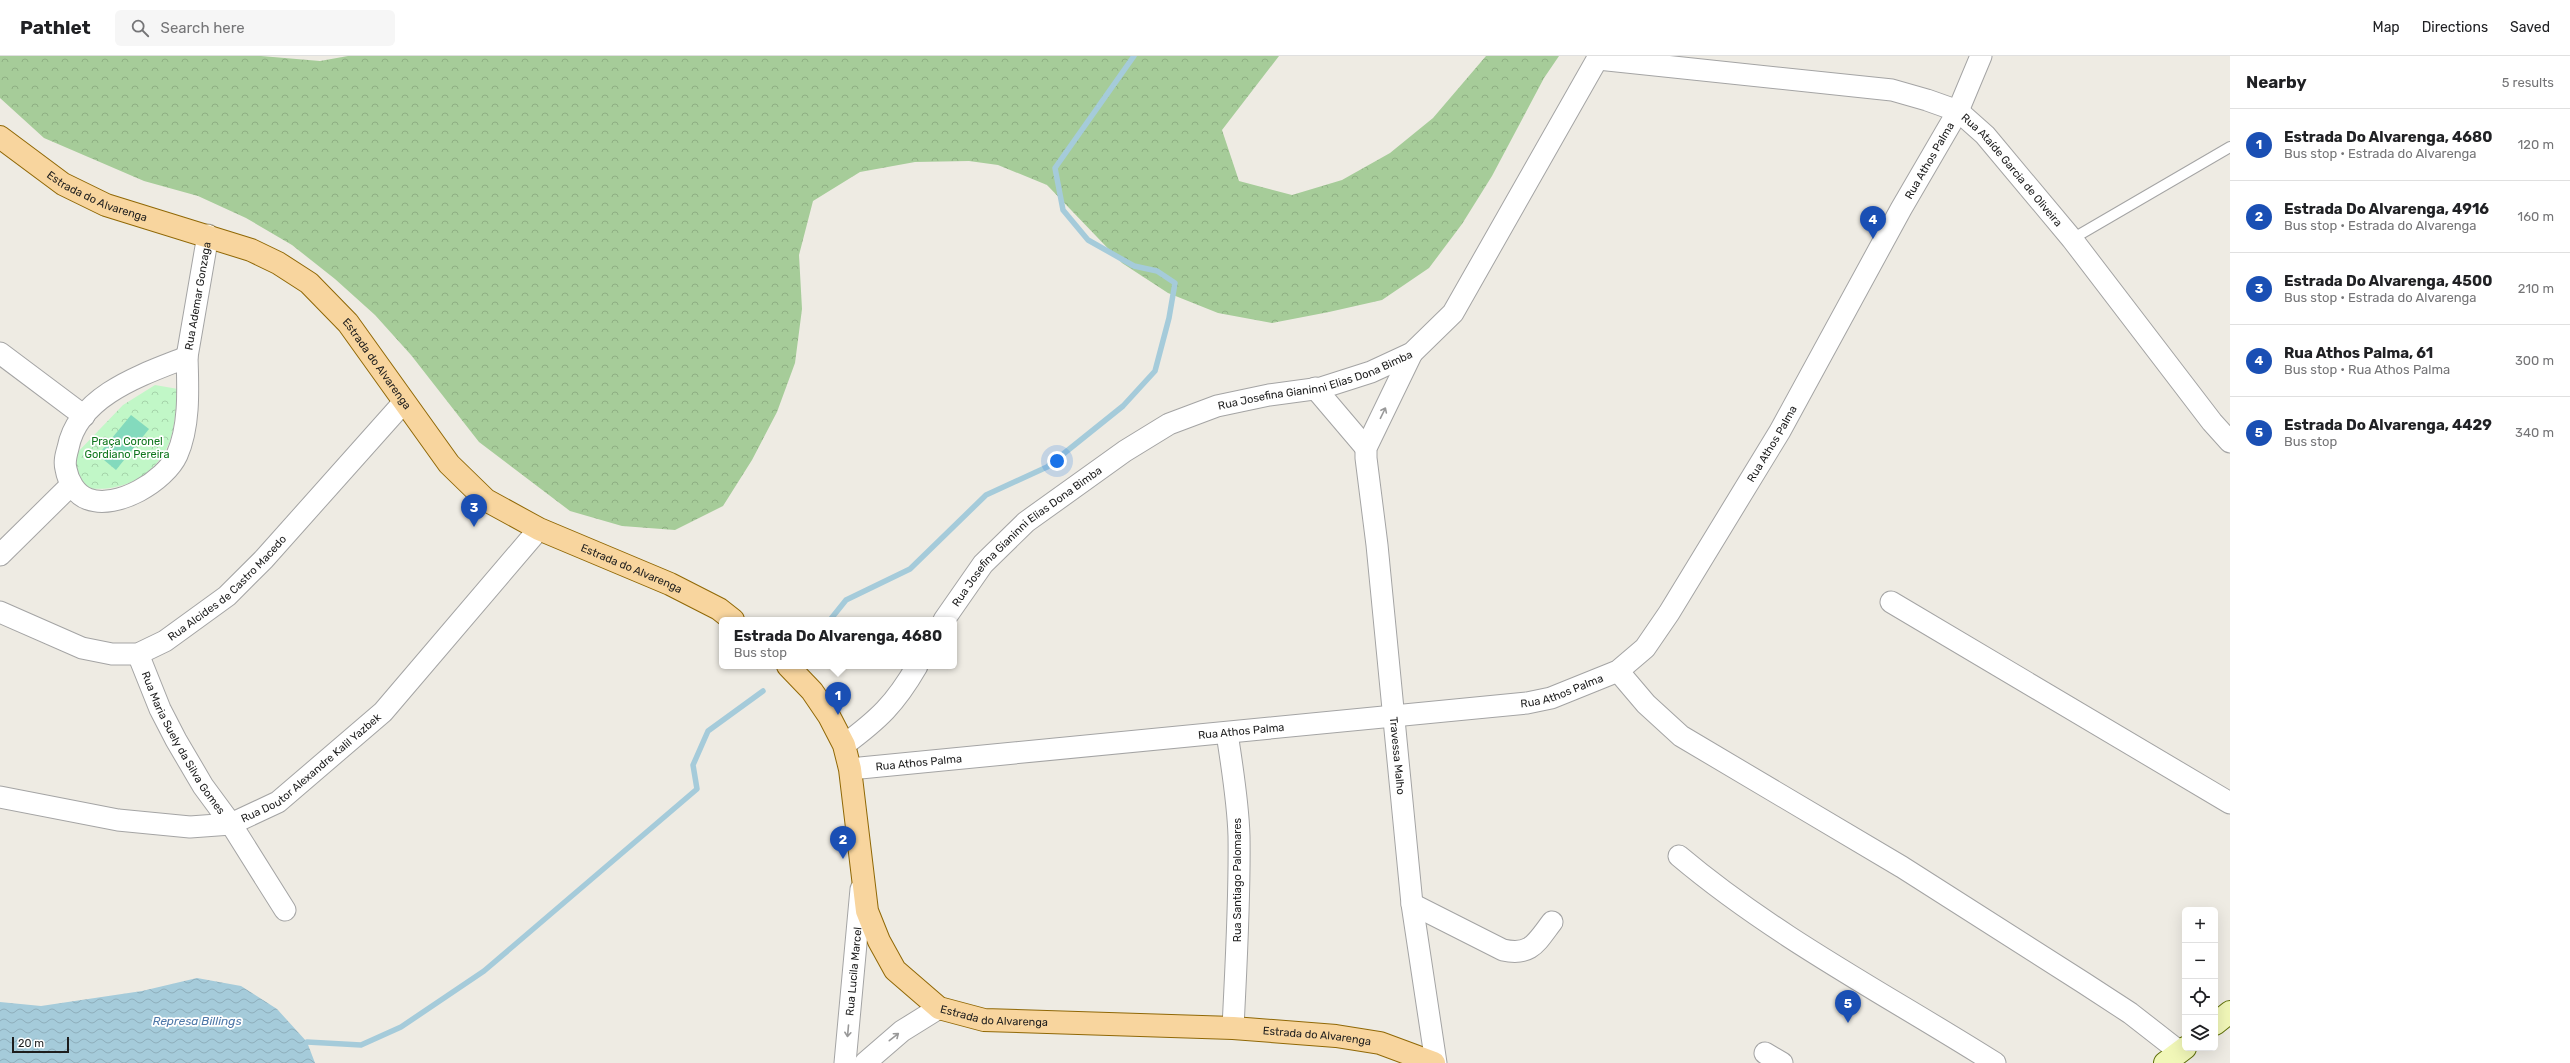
<!DOCTYPE html>
<html lang="en">
<head>
<meta charset="utf-8">
<style>
  :root { --surface:#fff; --page:#f6f6f6; --text:#202124; --muted:#757577; --line:#e0e0e0; --accent:#c21008 }
  body { margin:0; font-family:Rubik,sans-serif; background:var(--page); color:var(--text) }
  .controls { position:absolute; right:12px; bottom:12px; display:grid; overflow:hidden; border-radius:6px; box-shadow:0 4px 16px #0002 }
  .controls button { width:36px; height:36px; display:grid; place-items:center; padding:0; border:0; border-bottom:1px solid var(--line); background:var(--surface); color:var(--text); font:20px sans-serif }
  .scale { position:absolute; left:12px; bottom:10px; width:57px; box-sizing:border-box; padding-left:4px; border:2px solid #1d1d1d; border-top:0; font-size:11px; line-height:14px; white-space:nowrap; color:#1d1d1d; -webkit-text-stroke:3px #fff; paint-order:stroke }
  .you { position:absolute; left:1057px; top:405px; width:14px; height:14px; margin:-10px; border:3px solid #fff; border-radius:50%; background:#1a73e8; box-shadow:0 0 0 6px #1a73e833 }
  .badge { display:grid; place-items:center; width:26px; height:26px; border-radius:50%; background:var(--accent); color:#fff; font-size:13px; font-weight:700 }
  .pin { position:absolute; translate:-50% -33px; filter:drop-shadow(0 1px 2px #0008) }
  .pin::after { content:''; position:absolute; top:21px; width:14px; height:12px; background:inherit; clip-path:polygon(0 0,100% 0,50% 100%) }
  .popup { position:absolute; left:719px; top:561px; width:238px; height:52px; box-sizing:border-box; display:grid; place-content:center; border-radius:6px; background:var(--surface); filter:drop-shadow(0 1px 3px #0005); font-size:13px; white-space:nowrap; color:var(--muted) }
  .popup b { font-size:15px; color:var(--text) }
  .popup::after { content:''; position:absolute; left:50%; top:100%; margin-left:-8px; border:8px solid transparent; border-top-color:var(--surface) }
  .list { margin:0; padding:0; list-style:none }
  h2 { display:flex; justify-content:space-between; align-items:center; height:52px; margin:0; padding:0 16px; font-size:17px }
  h2 small { font-size:13px; font-weight:400; color:var(--muted) }
  .list li { display:grid; grid-template-columns:26px 1fr auto; gap:12px; align-items:center; box-sizing:border-box; height:72px; padding:0 16px; border-top:1px solid var(--line) }
  .list b { display:block; font-size:15px; white-space:nowrap }
  .list p { margin:0; font-size:13px; white-space:nowrap; color:var(--muted) }
  .list em { font-size:13px; font-style:normal; color:var(--muted) }
  .icon { flex:none; width:22px; height:22px; fill:none; stroke:currentColor; stroke-width:2; stroke-linecap:round; stroke-linejoin:round }
  .map { position:relative; flex:none; width:2230px; height:1007px; overflow:hidden }
  header { display:flex; align-items:center; gap:24px; box-sizing:border-box; height:56px; padding:0 20px; background:var(--surface); border-bottom:1px solid var(--line) }
  header strong { font-size:19px }
  nav { display:flex; gap:22px; margin-inline-start:auto; font-size:14px }
  .search { width:280px; height:36px; background:var(--page); display:flex; align-items:center; gap:10px; box-sizing:border-box; padding:0 14px; border-radius:6px; color:var(--muted); font-size:15px }
  main { display:flex }
  aside { flex:1; background:var(--surface) }
  .map>svg:first-child { display:block }
  .forest { fill:url(#forest-crowns) }
  .park { fill:url(#park-crowns) }
  .pitch { fill:#83dabd }
  .water { fill:url(#water-waves) }
  .lines { fill:none; stroke-linecap:round; stroke-linejoin:round }
  .stream { stroke:#a5cbda; stroke-width:5.5 }
  .lane-casing { stroke:#a4a4a4; stroke-width:12 }
  .street-casing { stroke:#a4a4a4; stroke-width:23 }
  .secondary-casing { stroke:#5f6f09; stroke-width:24 }
  .primary-casing { stroke:#906806; stroke-width:24 }
  .lane { stroke:#fff; stroke-width:10 }
  .street { stroke:#fff; stroke-width:21 }
  .secondary { stroke:#f1f7b8; stroke-width:22 }
  .primary { stroke:#f8d59e; stroke-width:22 }
  .oneway { stroke:#999 }
  .labels { text-anchor:middle; stroke-width:3.5; stroke-linejoin:round; paint-order:stroke }
  .street-label { font-size:11px; fill:#1d1d1d; stroke:#fff }
  .park-label { font-size:11px; fill:#0f761d; stroke:#fff }
  .water-label { font-size:12px; font-style:italic; fill:#4d77a8; stroke:#fff }
</style>
</head>
<body>
<header>
<strong>Pathlet</strong>
<div class="search"><svg class="icon" aria-label="search" viewBox="0 0 24 24"><circle cx="10" cy="10" r="6"/><path d="M15 15l6 6"/></svg>Search here</div>
<nav><a>Map</a><a>Directions</a><a>Saved</a></nav>
</header>
<main>
<div class="map">
<svg width="2230" height="1007" viewBox="0 0 2230 1007">
  <defs>
    <pattern id="forest-crowns" width="20" height="18" patternUnits="userSpaceOnUse"><rect width="20" height="18" fill="#a6cc99"/><path d="M2 6a3 3 0 1 1 6 0M12 15a3 3 0 1 1 6 0" fill="none" stroke="#8eaf83"/></pattern>
    <pattern id="park-crowns" width="20" height="18" patternUnits="userSpaceOnUse"><rect width="20" height="18" fill="#c1f7c7"/><path d="M2 6a3 3 0 1 1 6 0M12 15a3 3 0 1 1 6 0" fill="none" stroke="#a5d3aa"/></pattern>
    <pattern id="water-waves" width="16" height="10" patternUnits="userSpaceOnUse"><rect width="16" height="10" fill="#a5cbda"/><path d="M0 5q4-4 8 0t8 0" fill="none" stroke="#8eaebb"/></pattern>
  </defs>
  <rect width="100%" height="100%" fill="#eeebe3"/>
  <path class="forest" d="M0,0H261L320,5L348,0H1279L1222,74L1239,125L1292,139L1342,124L1390,97L1433,62L1486,0H1559L1544,22L1492,120L1462,168L1429,212L1382,244L1329,256L1272,267L1218,257L1168,237L1122,207L1047,129L998,109L969,105L915,106L860,116L813,145L799,199L802,253L795,307L777,356L752,404L723,450L675,474L622,470L570,455L479,386L411,299L375,259L335,223L292,189L246,162L198,140L144,125L44,82L0,42Z"/>
  <path class="park" d="M155,329L178,333C176,348 175,374 169,387C153,425 116,438 79,431L71,417L75,399L123,349Z"/>
  <path class="pitch" d="M131,359L149,373L116,414L98,399Z"/>
  <path class="water" d="M197,922L241,930L277,953L307,986L315,1007H0V946L41,950L142,935Z"/>
  <g class="lines">
    <path class="stream" d="M830,564L846,544L910,513L986,439L1047,411L1123,350L1155,315L1169,262L1175,227L1157,215L1134,210L1088,184L1063,154L1055,112L1134,0
      M307,986L361,989L401,971L484,915L697,733L693,709L708,675L763,635"/>
    <g class="lane-casing">
      <path id="lane" d="M2072,183L2230,91"/>
    </g>
    <g class="street-casing">
      <g id="street">
        <path id="s1" d="M1598,3L1892,34L1927,44L1958,55L1985,79L2072,183L2212,366L2230,386"/>
        <path d="M0,297L84,360"/>
        <path id="s2" d="M1412,297L1366,392V402L1377,489L1412,848L1436,1007"/>
        <path d="M187,301C188,332 190,370 177,399C165,425 117,454 88,443C76,439 68,425 66,413C64,406 66,399 68,392C78,339 144,318 187,301Z"/>
        <path id="s3" d="M187,301L208,179"/>
        <path d="M1315,332L1366,392"/>
        <path d="M0,499L71,429"/>
        <path d="M1891,546L2230,747"/>
        <path id="s4" d="M0,556L82,592L112,598H138L165,585L227,540L264,503L404,346"/>
        <path id="s5" d="M944,564L983,508L1026,466L1125,395L1169,368L1217,350L1269,339L1321,332L1371,316L1412,297L1453,257L1599,0"/>
        <path id="s6" d="M138,598L160,653L176,684L203,730L231,768L285,854"/>
        <path d="M1618,615L1646,648L1681,680L1902,811L2084,927L2130,957L2180,996"/>
        <path d="M1227,677C1232,711 1238,745 1239,780C1240,844 1236,908 1233,972"/>
        <path d="M844,689C879,663 895,648 917,610"/>
        <path id="s7" d="M850,713L1527,647L1551,642L1618,615L1645,592L1669,557L1780,375L1901,153L1958,55L1981,0"/>
        <path id="s8" d="M0,741L118,764L190,771L231,768L278,746L383,656L539,473"/>
        <path d="M1679,800C1775,881 1889,940 1995,1007"/>
        <path d="M1412,848L1503,894C1531,900 1536,887 1552,866"/>
        <path d="M1765,997L1782,1007"/>
        <path id="s9" d="M845,1007L861,833"/>
        <path d="M865,1007L902,975L939,952"/>
      </g>
    </g>
    <g class="secondary-casing">
      <path id="secondary" d="M2215,968L2230,956
        M2165,1007L2185,992"/>
    </g>
    <g class="primary-casing">
      <g id="primary">
        <path id="s10" d="M0,81L63,128L106,149L251,194L278,207L309,227L348,267L449,408L486,444L539,473L670,528L719,553L733,564"/>
        <path id="s11" d="M788,610L812,635L829,660L844,689L850,713L867,855L879,885L895,914L939,952L984,964L1233,972L1336,980L1380,987L1434,1007"/>
      </g>
    </g>
    <use href="#lane" class="lane"/>
    <use href="#street" class="street"/>
    <use href="#secondary" class="secondary"/>
    <use href="#primary" class="primary"/>
  </g>
  <defs><path id="oneway-shaft" d="M-6 0H5M1.5-3L5.5 0L1.5 3" fill="none" stroke-width="1.6" stroke-linecap="round" stroke-linejoin="round"/></defs>
  <g class="oneway">
    <use href="#oneway-shaft" transform="translate(1383 357) rotate(-64)"/>
    <use href="#oneway-shaft" transform="translate(848 975) rotate(95)"/>
    <use href="#oneway-shaft" transform="translate(894 981) rotate(-38)"/>
  </g>
  <g class="labels">
    <g class="street-label">
      <text dy="4" stroke="none"><textPath href="#s7" startOffset="1377">Rua Athos Palma</textPath></text>
      <text dy="4" stroke="none"><textPath href="#s1" startOffset="445">Rua Ataíde Garcia de Oliveira</textPath></text>
      <text dy="4" stroke="none"><textPath href="#s10" startOffset="115">Estrada do Alvarenga</textPath></text>
      <text dy="4" stroke="none"><textPath href="#s3" startOffset="62">Rua Ademar Gonzaga</textPath></text>
      <text dy="4" stroke="none"><textPath href="#s10" startOffset="451">Estrada do Alvarenga</textPath></text>
      <text dy="4" stroke="none"><textPath href="#s5" startOffset="455">Rua Josefina Gianinni Elias Dona Bimba</textPath></text>
      <text dy="4" stroke="none"><textPath href="#s7" startOffset="1053">Rua Athos Palma</textPath></text>
      <text dy="4" stroke="none"><textPath href="#s5" startOffset="119">Rua Josefina Gianinni Elias Dona Bimba</textPath></text>
      <text dy="4" stroke="none"><textPath href="#s10" startOffset="787">Estrada do Alvarenga</textPath></text>
      <text dy="4" stroke="none"><textPath href="#s4" startOffset="258">Rua Alcides de Castro Macedo</textPath></text>
      <text dy="4" stroke="none"><textPath href="#s7" startOffset="717">Rua Athos Palma</textPath></text>
      <text dy="4" stroke="none"><textPath href="#s7" startOffset="393">Rua Athos Palma</textPath></text>
      <text dy="4" stroke="none"><textPath href="#s6" startOffset="100">Rua Maria Suely da Silva Gomes</textPath></text>
      <text dy="4" stroke="none"><textPath href="#s2" startOffset="415">Travessa Malho</textPath></text>
      <text dy="4" stroke="none"><textPath href="#s7" startOffset="69">Rua Athos Palma</textPath></text>
      <text dy="4" stroke="none"><textPath href="#s8" startOffset="332">Rua Doutor Alexandre Kalil Yazbek</textPath></text>
      <text transform="translate(1237 824) rotate(-90)" y="4">Rua Santiago Palomares</text>
      <text dy="4" stroke="none"><textPath href="#s9" startOffset="92">Rua Lucila Marcel</textPath></text>
      <text dy="4" stroke="none"><textPath href="#s11" startOffset="445">Estrada do Alvarenga</textPath></text>
      <text dy="4" stroke="none"><textPath href="#s11" startOffset="769">Estrada do Alvarenga</textPath></text>
    </g>
    <g class="park-label">
      <text x="127" y="389">Praça Coronel<tspan x="127" dy="13">Gordiano Pereira</tspan></text>
    </g>
    <g class="water-label">
      <text x="197" y="969">Represa Billings</text>
    </g>
  </g>
</svg>
<div class="controls">
<button>+</button>
<button>−</button>
<button><svg class="icon" aria-label="locate" viewBox="0 0 24 24"><circle cx="12" cy="12" r="6"/><path d="M12 2v4M12 18v4M2 12h4M18 12h4"/></svg></button>
<button><svg class="icon" aria-label="layers" viewBox="0 0 24 24"><path d="M12 4l9 5-9 5-9-5zM3 14l9 5 9-5"/></svg></button>
</div>
<div class="scale">20 m</div>
<div class="you"></div>
<div class="pin badge" style="left:838px;top:659px;background:#1a4fb4">1</div>
<div class="popup"><b>Estrada Do Alvarenga, 4680</b>Bus stop</div>
<div class="pin badge" style="left:843px;top:803px;background:#1a4fb4">2</div>
<div class="pin badge" style="left:474px;top:471px;background:#1a4fb4">3</div>
<div class="pin badge" style="left:1873px;top:183px;background:#1a4fb4">4</div>
<div class="pin badge" style="left:1848px;top:967px;background:#1a4fb4">5</div>
</div>
<aside>
<h2>Nearby<small>5 results</small></h2>
<ul class="list">
<li><span class="badge" style="background:#1a4fb4">1</span><div><b>Estrada Do Alvarenga, 4680</b><p>Bus stop · Estrada do Alvarenga</p></div><em>120 m</em></li>
<li><span class="badge" style="background:#1a4fb4">2</span><div><b>Estrada Do Alvarenga, 4916</b><p>Bus stop · Estrada do Alvarenga</p></div><em>160 m</em></li>
<li><span class="badge" style="background:#1a4fb4">3</span><div><b>Estrada Do Alvarenga, 4500</b><p>Bus stop · Estrada do Alvarenga</p></div><em>210 m</em></li>
<li><span class="badge" style="background:#1a4fb4">4</span><div><b>Rua Athos Palma, 61</b><p>Bus stop · Rua Athos Palma</p></div><em>300 m</em></li>
<li><span class="badge" style="background:#1a4fb4">5</span><div><b>Estrada Do Alvarenga, 4429</b><p>Bus stop</p></div><em>340 m</em></li>
</ul>
</aside>
</main>
</body>
</html>
